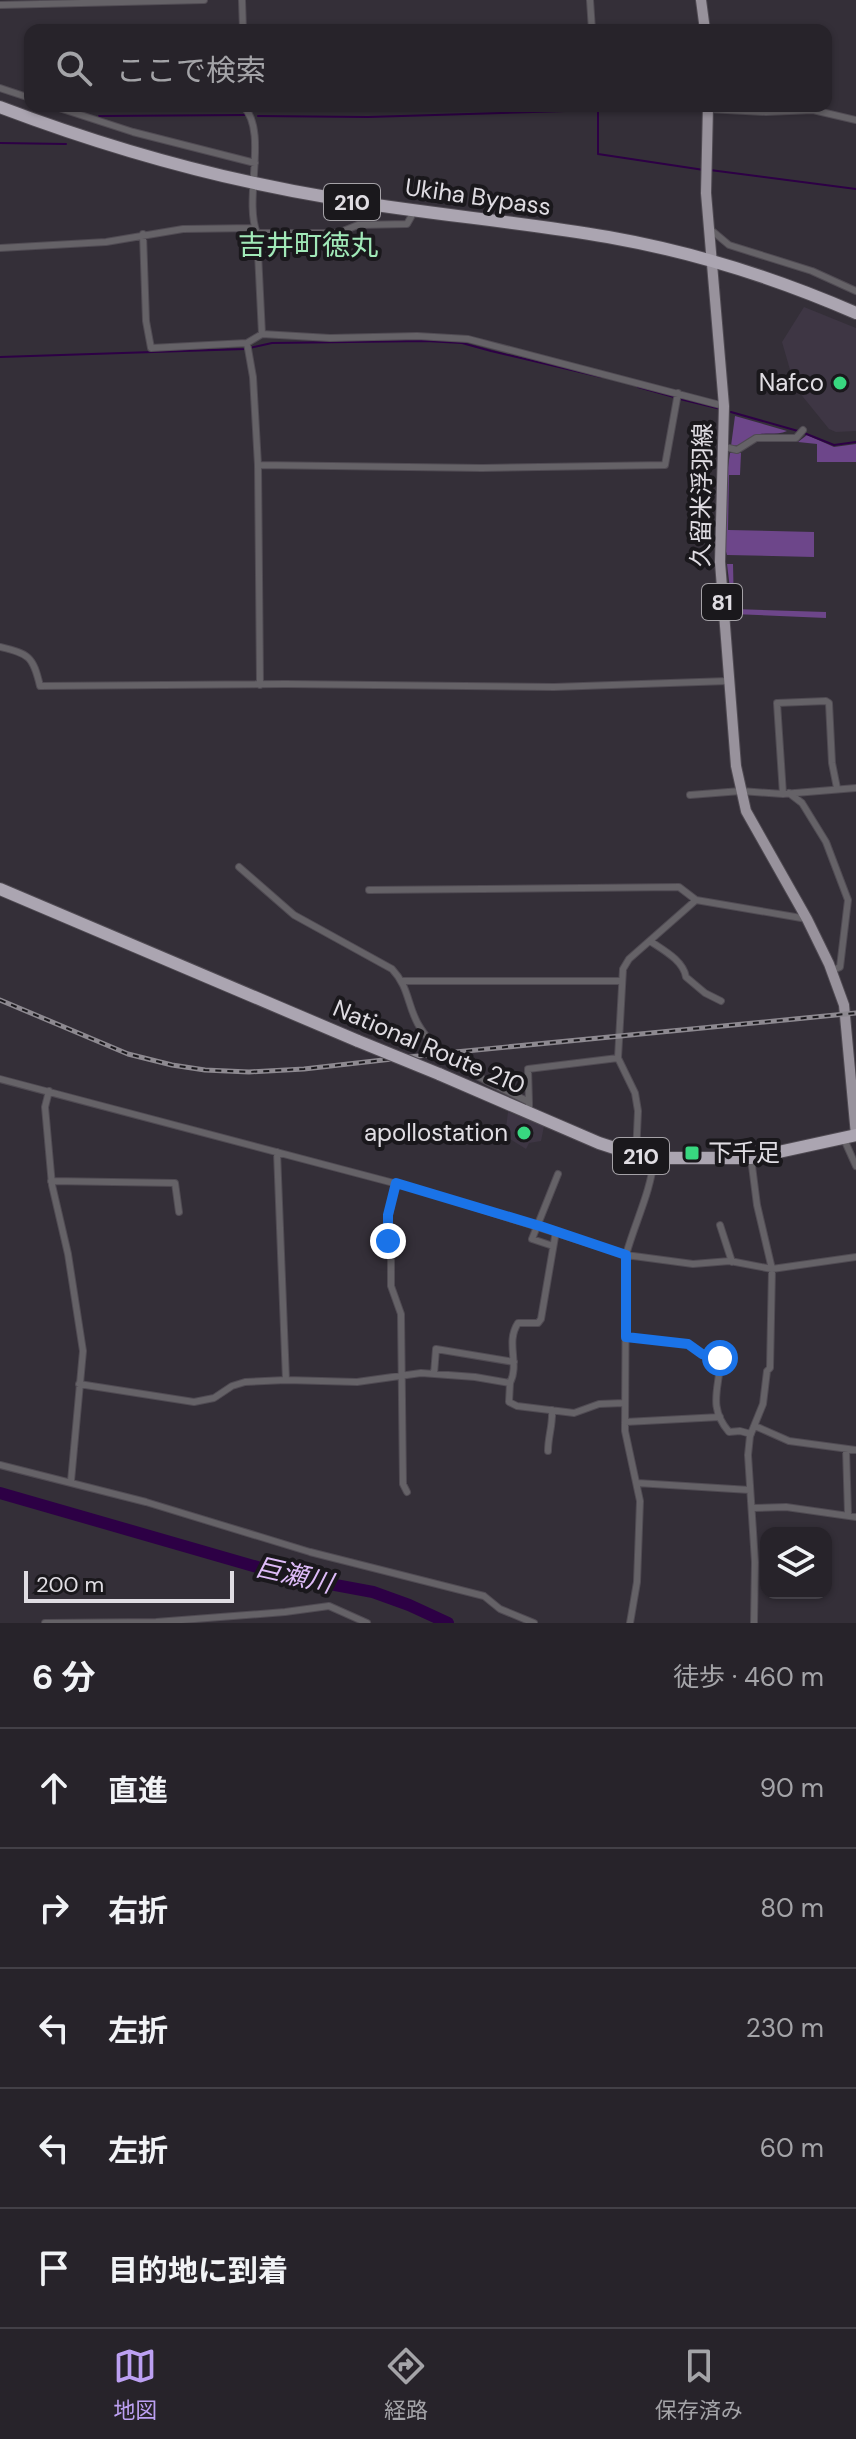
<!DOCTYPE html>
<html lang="ja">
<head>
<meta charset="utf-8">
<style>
  :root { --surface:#27232a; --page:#2f2b32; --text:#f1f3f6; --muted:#a4a4a8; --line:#434047; --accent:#bca0f2 }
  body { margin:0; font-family:"DM Sans","Noto Sans JP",sans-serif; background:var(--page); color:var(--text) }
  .controls { position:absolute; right:24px; bottom:24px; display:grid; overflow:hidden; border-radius:16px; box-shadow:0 2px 6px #0004 }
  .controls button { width:72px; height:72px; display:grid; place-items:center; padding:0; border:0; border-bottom:2px solid var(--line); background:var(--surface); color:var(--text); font:40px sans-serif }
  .scale { position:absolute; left:24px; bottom:20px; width:210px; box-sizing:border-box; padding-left:8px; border:4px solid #e0dde3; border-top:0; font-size:22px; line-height:28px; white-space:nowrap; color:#e0dde3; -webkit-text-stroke:6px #1a181c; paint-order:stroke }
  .stop { position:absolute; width:24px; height:24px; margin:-18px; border:6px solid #1a73e8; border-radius:50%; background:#fff }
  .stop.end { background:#1a73e8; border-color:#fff; box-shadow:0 2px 8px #0008 }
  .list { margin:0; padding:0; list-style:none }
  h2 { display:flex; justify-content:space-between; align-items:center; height:104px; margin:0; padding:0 32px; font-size:34px }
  h2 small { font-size:26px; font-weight:400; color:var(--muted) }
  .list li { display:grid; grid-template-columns:52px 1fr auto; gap:24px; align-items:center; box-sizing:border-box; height:120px; padding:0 32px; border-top:2px solid var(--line) }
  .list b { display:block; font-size:30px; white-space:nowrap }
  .list em { font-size:26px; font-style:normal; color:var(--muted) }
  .icon { flex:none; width:44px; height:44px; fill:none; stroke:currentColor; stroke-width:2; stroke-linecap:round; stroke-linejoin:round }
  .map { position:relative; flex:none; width:856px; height:1623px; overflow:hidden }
  .search { position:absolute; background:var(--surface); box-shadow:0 2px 6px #0004; left:24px; right:24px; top:24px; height:88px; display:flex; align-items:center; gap:20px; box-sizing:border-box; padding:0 28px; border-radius:16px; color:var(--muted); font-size:30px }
  .sheet { height:704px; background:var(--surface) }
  nav { display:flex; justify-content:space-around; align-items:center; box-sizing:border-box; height:112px; border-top:2px solid var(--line); background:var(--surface); font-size:22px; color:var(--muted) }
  nav a { display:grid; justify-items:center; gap:4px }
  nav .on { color:var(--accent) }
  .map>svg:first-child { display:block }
  .built { fill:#3e3644 }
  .green { fill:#6d468a }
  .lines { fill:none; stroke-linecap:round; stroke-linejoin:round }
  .stream { stroke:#2d0045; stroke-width:2 }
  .river { stroke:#2d0045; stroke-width:12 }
  .street-casing { stroke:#504b53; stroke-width:8 }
  .primary-casing { stroke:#504b53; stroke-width:12 }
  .highway-casing { stroke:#504b53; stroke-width:14 }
  .street { stroke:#656267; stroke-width:6 }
  .primary { stroke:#98929c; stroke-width:10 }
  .highway { stroke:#aba5b1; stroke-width:12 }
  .rail-casing { stroke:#8d8990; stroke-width:5 }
  .rail { stroke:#1a181c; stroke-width:2; stroke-dasharray:6; stroke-linecap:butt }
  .highway-bridge-casing { stroke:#504b53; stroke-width:14; stroke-linecap:butt }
  .highway-bridge { stroke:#aba5b1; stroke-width:12 }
  .route { stroke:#1a73e8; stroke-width:10 }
  .poi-dot { fill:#38d880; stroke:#1a181c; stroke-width:3 }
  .labels { text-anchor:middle; stroke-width:8; stroke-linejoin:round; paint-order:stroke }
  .shield { fill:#1a181c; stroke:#a5a2a7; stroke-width:2 }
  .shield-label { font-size:22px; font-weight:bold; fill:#e0dde3 }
  .street-label { font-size:24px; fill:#e0dde3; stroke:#1a181c }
  .poi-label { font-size:24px; fill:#e0dde3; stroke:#1a181c; text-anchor:end }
  .water-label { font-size:26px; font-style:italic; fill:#debcf9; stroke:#1a181c }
  .quarter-label { font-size:28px; fill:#a1e9b8; stroke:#1a181c }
</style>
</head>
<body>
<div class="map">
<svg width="856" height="1623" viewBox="0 0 856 1623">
  <rect width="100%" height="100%" fill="#342f38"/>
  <path class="built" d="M804,307L856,328V431L836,432L829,429L795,387L782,342Z
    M508,1112L544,1126L541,1141L529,1143L526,1149L505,1136Z"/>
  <path class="green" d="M735,416L787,431C776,436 764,431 754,436C744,440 742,446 731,446Z
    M807,435L834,447L856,444V462H817V444L798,442Z
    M730,453H741L740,475H729L728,530L814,532V557L727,555C719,529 726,481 730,453Z
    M727,564H733L734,609L826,612V618L733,614Z"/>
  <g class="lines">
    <path class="stream" d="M99,116L245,115
      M258,116L368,117L598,110V154L704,170
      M0,143L66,144
      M710,170L856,189
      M0,357L245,349L272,343L426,341L462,343L491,351L601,377
      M638,387L674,397
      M680,399L721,409
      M731,412L798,431
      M804,433L834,445L856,442"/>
    <path class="river" d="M0,1493L292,1577L373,1592L409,1605L448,1623"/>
    <g class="street-casing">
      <path id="street" d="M242,0L243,30
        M590,0L592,30
        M0,5L204,0
        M0,88L30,98
        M53,106L133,132L255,163
        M243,106C269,131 243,199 257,233L262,334
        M708,109L766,112L813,110L856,120
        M710,229L729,245L812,271L856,291
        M257,233H338L358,225L407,224L411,217
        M143,234L146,321L151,348L247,343L262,334L330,338L417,336L468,339L724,406
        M0,248L106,242L183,229L255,228
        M247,343L253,377L258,465L260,685
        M725,447L737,450L756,438H796L803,430
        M258,465L482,468L665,465L678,393
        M0,647C29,654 33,656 40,686L286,684L554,687L728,681
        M789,793L802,803L826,842L848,900L840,967L831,971
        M783,794L777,703L826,701L829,703L832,763L837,788
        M690,795L741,791L783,794L856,788
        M239,867L294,915L392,969C409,987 407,1004 418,1024C440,1063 491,1083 529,1102V1114
        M369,890L679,887L696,900
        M650,941C663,950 683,960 686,977L705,993L721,1001
        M403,981H622
        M0,1079L424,1191L626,1255L693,1264L730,1261L772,1269L856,1257
        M49,1091L45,1107L52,1185L68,1254L83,1351L71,1481
        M529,1102L528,1069L618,1058
        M843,1137L856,1166
        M277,1152L286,1380L357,1382L421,1373L475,1377L510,1383L509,1402L517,1406L574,1413L599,1404L624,1403
        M636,1155L638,1111L635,1093L618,1058L623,969L629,959L696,900L807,919
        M751,1158L757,1205L772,1269L770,1368L767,1371L763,1404L750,1436L748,1455L755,1562L754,1623
        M51,1181L175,1183L179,1212
        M396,1183L386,1228L391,1260V1286L401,1314L403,1484L407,1492
        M720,1225L732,1262
        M553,1246L532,1239L558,1174
        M626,1337L688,1344L702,1354L720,1358C721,1386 706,1405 729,1432L740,1431L751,1434
        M434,1374L436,1349L514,1362
        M510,1383C520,1363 505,1343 518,1323H538L541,1319L556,1231
        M79,1384L194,1402L214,1398L232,1386L245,1382L286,1380
        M625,1422L720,1417
        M755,1426L789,1441L856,1450
        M846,1449L848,1514
        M548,1451C548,1436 553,1425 552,1410
        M0,1465L146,1502L310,1552L484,1596L500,1609L534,1623
        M637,1483L750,1490
        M752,1508L786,1507L856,1517
        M45,1623L156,1622L285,1612L329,1606L367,1623
        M630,1623L637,1582L640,1501L625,1431L626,1255C635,1222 651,1192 654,1158"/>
    </g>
    <g class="primary-casing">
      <path id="primary" d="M701,0L705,30
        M708,106L706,193L724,406L720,562L736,766L746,811L807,919L829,964L844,1005L856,1135"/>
    </g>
    <g class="highway-casing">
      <path id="highway" d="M0,107C108,148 218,179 332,198C423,214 516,221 608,237C693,252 776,278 856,313
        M0,889L358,1041
        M439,1074L599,1143L636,1155L654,1158H751L856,1135"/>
    </g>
    <use href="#street" class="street"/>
    <use href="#primary" class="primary"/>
    <use href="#highway" class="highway"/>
    <g class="rail-casing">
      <path id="rail" d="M0,1000L128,1054L172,1065L205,1070L249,1072L304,1069L445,1053L856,1013"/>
    </g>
    <use href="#rail" class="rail"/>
    <g class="highway-bridge-casing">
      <path id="highway-bridge" d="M358,1041L439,1074"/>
    </g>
    <use href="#highway-bridge" class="highway-bridge"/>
  </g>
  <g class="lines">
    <path class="route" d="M388,1241V1215L396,1183L543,1227L626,1255V1337L688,1344L702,1354L720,1358"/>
  </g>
  <g class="poi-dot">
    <circle cx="840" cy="383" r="8"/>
    <circle cx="524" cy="1133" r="8"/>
    <rect x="684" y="1145" width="16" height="16" rx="4"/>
  </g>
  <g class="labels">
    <g class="shield">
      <rect x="324" y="184" width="56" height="36" rx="6"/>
      <rect x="702" y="584" width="40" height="36" rx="6"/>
      <rect x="613" y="1138" width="56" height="36" rx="6"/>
    </g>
    <g class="shield-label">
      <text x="352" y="210">210</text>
      <text x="722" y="610">81</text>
      <text x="641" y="1164">210</text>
    </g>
    <g class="street-label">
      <text transform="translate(478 197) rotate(8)" y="8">Ukiha Bypass</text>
      <text transform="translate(702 495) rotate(-89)" y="8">久留米浮羽線</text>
      <text transform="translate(429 1047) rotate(23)" y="8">National Route 210</text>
    </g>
    <g class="poi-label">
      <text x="824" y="391">Nafco</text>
      <text x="508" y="1141">apollostation</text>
      <text x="708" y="1161" text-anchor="start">下千足</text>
    </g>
    <g class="water-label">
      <text transform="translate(294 1575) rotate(13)" y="9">巨瀬川</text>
    </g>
    <g class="quarter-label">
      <text x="308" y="255">吉井町徳丸</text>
    </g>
  </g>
</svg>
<div class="controls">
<button><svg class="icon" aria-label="layers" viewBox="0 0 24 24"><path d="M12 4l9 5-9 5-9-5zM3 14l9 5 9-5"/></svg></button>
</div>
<div class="scale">200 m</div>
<div class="stop" style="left:720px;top:1358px"></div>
<div class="stop end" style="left:388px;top:1241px"></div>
<div class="search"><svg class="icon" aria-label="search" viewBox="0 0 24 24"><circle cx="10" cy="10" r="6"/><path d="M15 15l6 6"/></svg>ここで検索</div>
</div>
<section class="sheet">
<h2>6 分<small>徒歩 · 460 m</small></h2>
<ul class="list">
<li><svg class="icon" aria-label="ahead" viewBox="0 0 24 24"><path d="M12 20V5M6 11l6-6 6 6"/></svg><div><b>直進</b></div><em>90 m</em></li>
<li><svg class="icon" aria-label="right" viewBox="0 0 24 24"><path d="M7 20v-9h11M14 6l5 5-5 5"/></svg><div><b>右折</b></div><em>80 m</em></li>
<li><svg class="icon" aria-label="left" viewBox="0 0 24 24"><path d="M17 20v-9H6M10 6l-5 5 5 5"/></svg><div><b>左折</b></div><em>230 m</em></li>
<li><svg class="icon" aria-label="left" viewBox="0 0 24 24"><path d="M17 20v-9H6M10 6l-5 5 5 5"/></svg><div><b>左折</b></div><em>60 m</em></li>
<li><svg class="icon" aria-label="arrive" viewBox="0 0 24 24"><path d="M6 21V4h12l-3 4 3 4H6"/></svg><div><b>目的地に到着</b></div></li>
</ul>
</section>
<nav>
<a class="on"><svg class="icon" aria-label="map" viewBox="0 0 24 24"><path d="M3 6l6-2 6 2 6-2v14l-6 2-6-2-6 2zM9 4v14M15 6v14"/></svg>地図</a>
<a><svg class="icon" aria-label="directions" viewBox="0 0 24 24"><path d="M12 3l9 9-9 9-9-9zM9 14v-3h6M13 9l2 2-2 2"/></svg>経路</a>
<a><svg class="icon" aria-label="saved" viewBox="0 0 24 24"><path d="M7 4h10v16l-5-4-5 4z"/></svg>保存済み</a>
</nav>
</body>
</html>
